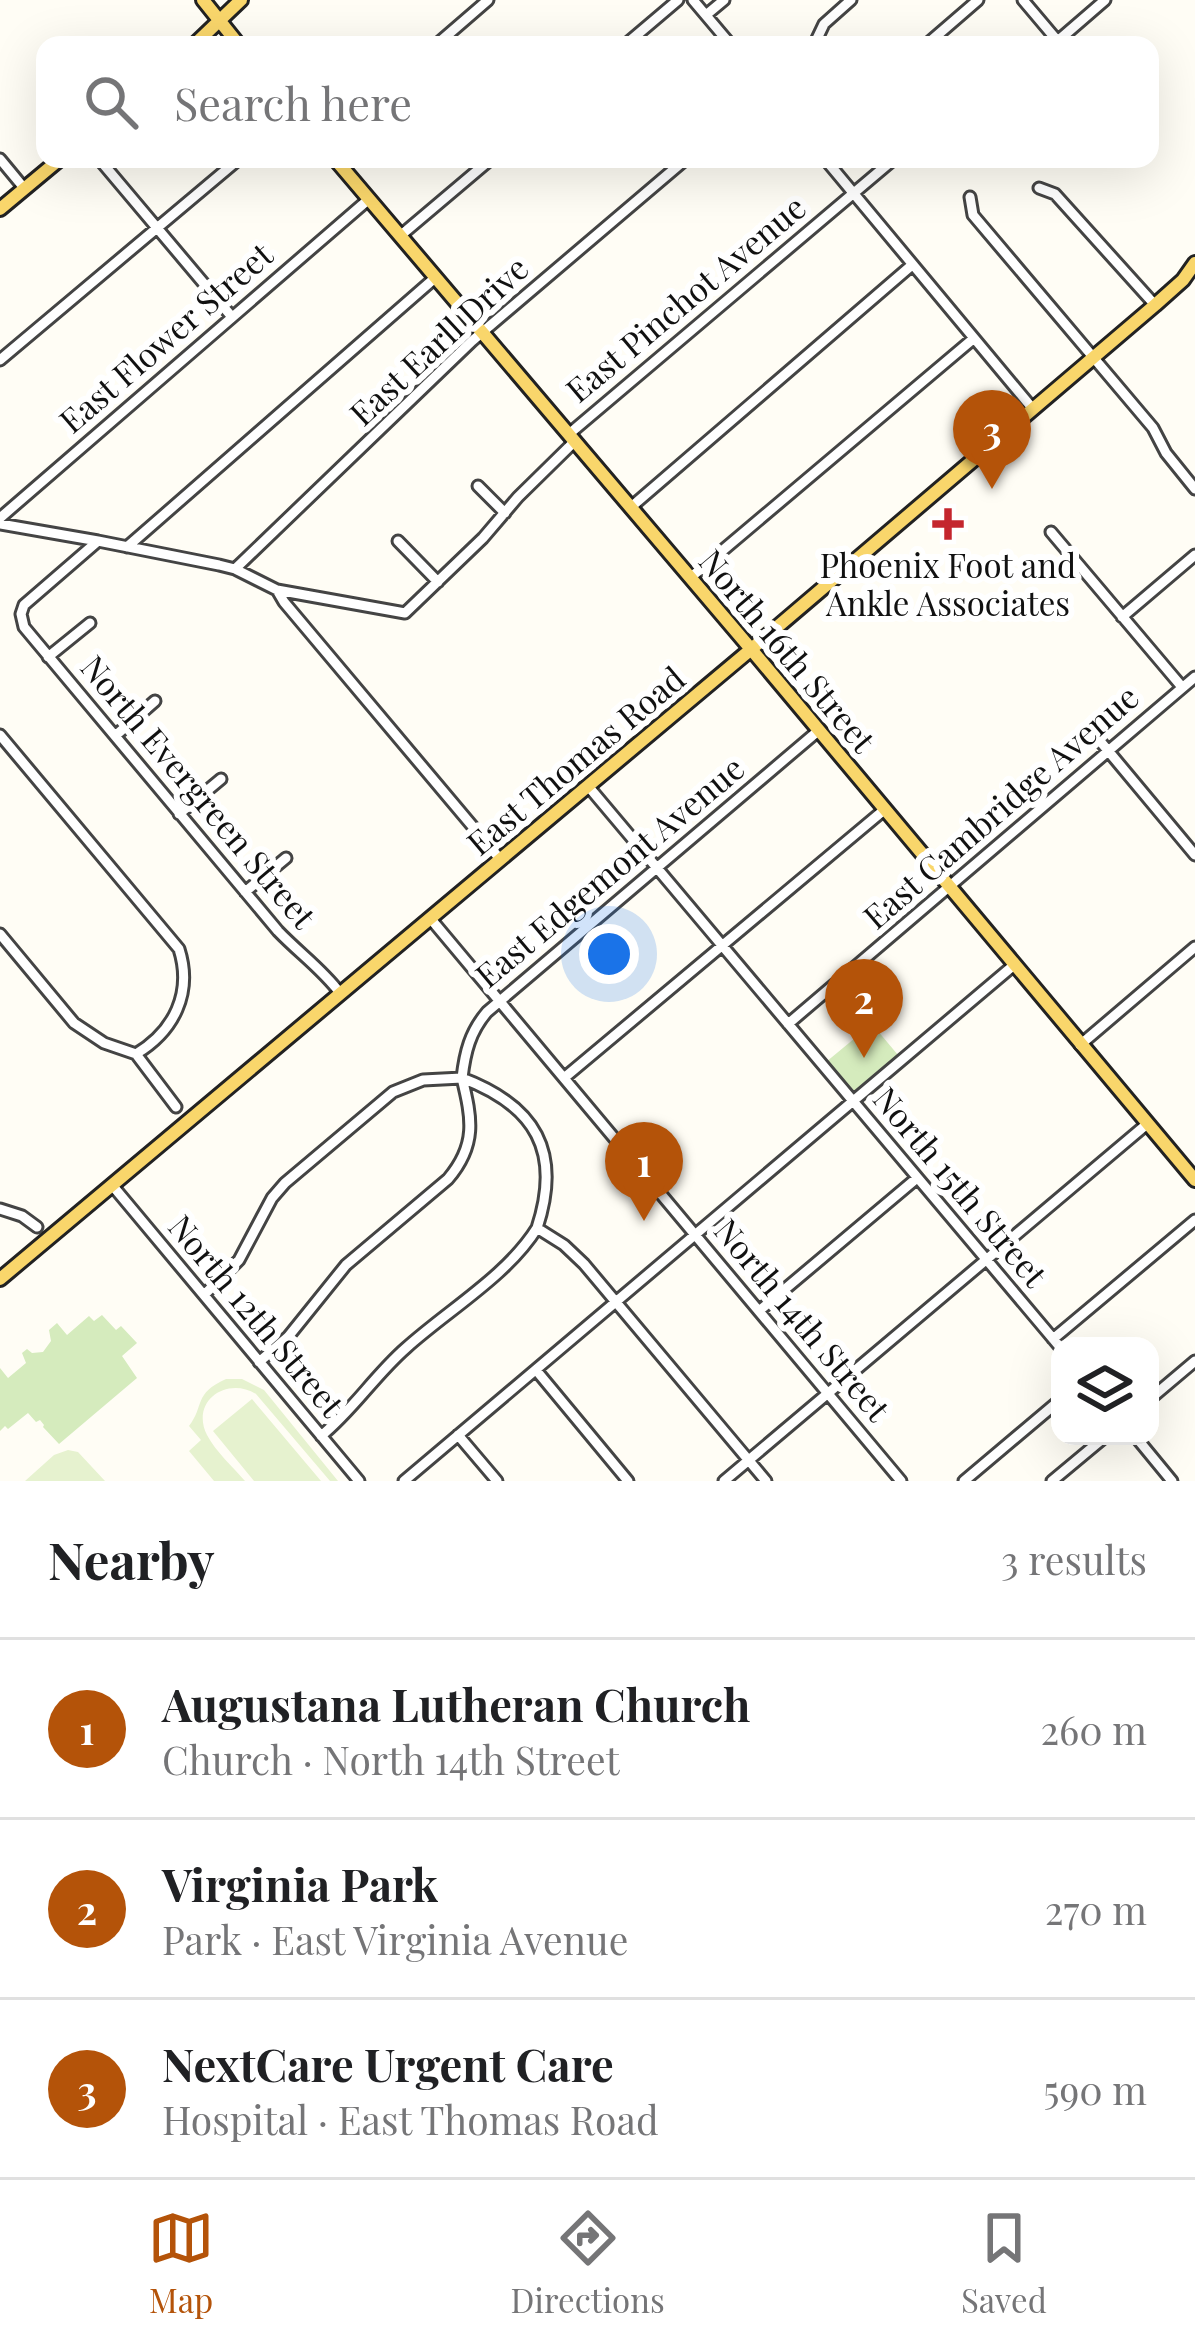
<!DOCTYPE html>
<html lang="en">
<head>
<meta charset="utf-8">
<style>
  :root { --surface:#fff; --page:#f2f2f2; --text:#202124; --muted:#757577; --line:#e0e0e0; --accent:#b45309 }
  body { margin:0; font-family:"Playfair Display",serif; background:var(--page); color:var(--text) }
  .controls { position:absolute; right:36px; bottom:36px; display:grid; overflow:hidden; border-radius:24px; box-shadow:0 12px 48px #0002 }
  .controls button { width:108px; height:108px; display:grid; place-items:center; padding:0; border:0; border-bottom:3px solid var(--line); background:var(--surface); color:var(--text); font:60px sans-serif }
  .you { position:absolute; left:609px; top:954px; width:42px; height:42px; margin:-30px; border:9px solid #fff; border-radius:50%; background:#1a73e8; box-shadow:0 0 0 18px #1a73e833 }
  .badge { display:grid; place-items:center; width:78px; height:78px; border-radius:50%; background:var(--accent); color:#fff; font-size:39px; font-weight:700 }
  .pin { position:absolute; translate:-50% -99px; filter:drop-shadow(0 3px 6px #0008) }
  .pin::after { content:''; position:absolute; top:63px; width:42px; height:36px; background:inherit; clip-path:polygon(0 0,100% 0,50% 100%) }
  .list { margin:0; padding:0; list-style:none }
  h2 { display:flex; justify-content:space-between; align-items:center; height:156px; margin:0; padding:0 48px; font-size:51px }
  h2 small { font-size:39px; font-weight:400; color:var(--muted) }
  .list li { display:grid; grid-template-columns:78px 1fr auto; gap:36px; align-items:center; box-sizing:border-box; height:180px; padding:0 48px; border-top:3px solid var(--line) }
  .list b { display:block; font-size:45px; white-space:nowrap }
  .list p { margin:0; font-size:39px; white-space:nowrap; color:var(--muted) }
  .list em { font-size:39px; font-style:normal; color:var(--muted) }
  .icon { flex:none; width:66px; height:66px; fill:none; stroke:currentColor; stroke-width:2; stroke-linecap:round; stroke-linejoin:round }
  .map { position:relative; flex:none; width:1195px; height:1481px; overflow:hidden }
  .search { position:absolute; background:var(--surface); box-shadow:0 12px 48px #0002; left:36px; right:36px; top:36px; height:132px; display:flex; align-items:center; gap:30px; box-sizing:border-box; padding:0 42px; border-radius:24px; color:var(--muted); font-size:45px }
  .sheet { height:696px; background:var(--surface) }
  nav { display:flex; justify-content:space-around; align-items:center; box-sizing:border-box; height:168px; border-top:3px solid var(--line); background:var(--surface); font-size:33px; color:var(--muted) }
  nav a { display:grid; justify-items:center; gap:6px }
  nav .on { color:var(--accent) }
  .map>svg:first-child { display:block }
  .green { fill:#d5ebbd }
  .pitch { fill:#e6f2cf }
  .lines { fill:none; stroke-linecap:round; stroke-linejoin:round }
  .minor-casing { stroke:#444; stroke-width:15 }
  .major-casing { stroke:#222; stroke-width:18 }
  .minor { stroke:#fff; stroke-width:9 }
  .major { stroke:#f9d66b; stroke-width:12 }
  .poi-dot { fill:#c4262e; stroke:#fff; stroke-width:4.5 }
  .labels { text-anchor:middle; stroke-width:12; stroke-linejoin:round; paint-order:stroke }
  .street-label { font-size:33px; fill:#111; stroke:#fff }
  .poi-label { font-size:33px; fill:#111; stroke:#fff }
</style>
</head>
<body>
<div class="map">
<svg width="1195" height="1481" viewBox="0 0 1195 1481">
  <rect width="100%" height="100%" fill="#fffdf5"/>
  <path class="green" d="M872,1024L898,1055L857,1091L852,1092L826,1062Z
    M102,1315L116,1330L121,1326L137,1343L122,1356L137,1378L59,1444L43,1427L44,1425L40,1420L36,1422L28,1413L8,1429L5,1426L0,1431V1368L8,1378L26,1363L22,1353L27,1349L32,1353L43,1352L51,1341L49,1330L57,1323L67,1335L89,1316L94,1321Z"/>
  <path class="pitch" d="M226,1379H242L264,1390L338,1481H330L256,1394C227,1376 190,1401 207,1435C216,1452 233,1467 245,1481H214L189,1451L201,1440L189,1426C205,1405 193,1394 226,1379Z
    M252,1399L321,1481H254L213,1431Z
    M68,1450L78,1452L105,1481H25L54,1455Z"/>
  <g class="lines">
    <g class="minor-casing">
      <path id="minor" d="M693,0L731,45
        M1023,0L1061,45
        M706,15L724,0
        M436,45L488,0
        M625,45L678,0
        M814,45L824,24L851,0
        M926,45L978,0
        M1053,45L1105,0
        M0,159L24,188
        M99,159L232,317
        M825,159L1033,409
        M1039,188L1055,194L1155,305
        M970,197L973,215L1153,428L1166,453L1195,489
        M400,236L491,159
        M0,360L239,159
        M569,434L894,159
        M478,486L505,513
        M630,508L912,265
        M0,518L369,199
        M0,524L98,541L219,565L235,569L277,590L405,613L483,538L518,497L575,441
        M1051,532L1182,687
        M98,541L24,605L21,614L24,627L278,931C299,953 322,969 340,993
        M398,541L438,582
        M127,547L436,277
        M235,569L472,341L686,159
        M690,578L973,339
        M277,590L284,602L500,859
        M1122,617L1195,555
        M48,657L90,623
        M1090,729L1195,855
        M0,735L179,949C193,993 174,1031 136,1054
        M115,736L155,701
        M588,786L1060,1347
        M179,814L221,779
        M245,892L286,858
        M430,918L901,1481
        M0,934L74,1023L104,1043L136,1054
        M788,1024L1195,677
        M1080,1045L1195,947
        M136,1054L176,1107
        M462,1078C536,1106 562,1152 537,1228L564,1245L584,1264L766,1481
        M564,1078L884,810
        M112,1185L359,1481
        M0,1209L22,1216L37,1227
        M204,1295L239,1260L272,1198L285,1183L393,1092L423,1080L462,1078C465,1052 470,1032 487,1012L818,731
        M759,1311L917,1178
        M1053,1339L1195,1220
        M259,1362L288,1337L346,1265L448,1179C477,1145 472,1119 462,1078
        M536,1370L628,1481
        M1150,1399L1195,1361
        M458,1435L497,1481
        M321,1436C353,1410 375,1375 406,1348C448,1310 507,1276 537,1228
        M1135,1436L1172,1481
        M404,1481L1014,965
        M724,1481L1147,1124
        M964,1481L1060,1400
        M1052,1481L1106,1436"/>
    </g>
    <g class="major-casing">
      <path id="major" d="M203,0L239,45
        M194,45L241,0
        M335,159L751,649L1195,1180
        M0,209L60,159
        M0,1279L762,640L1155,305L1183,280L1195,263"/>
    </g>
    <use href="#minor" class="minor"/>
    <use href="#major" class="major"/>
  </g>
  <path class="poi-dot" d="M942 506h12v12h12v12h-12v12h-12v-12h-12v-12h12z"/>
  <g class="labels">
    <g class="street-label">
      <text transform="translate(686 299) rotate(-40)" y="12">East Pinchot Avenue</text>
      <text transform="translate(166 338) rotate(-41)" y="12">East Flower Street</text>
      <text transform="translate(439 341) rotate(-43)" y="12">East Earll Drive</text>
      <text transform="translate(787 651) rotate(50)" y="12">North 16th Street</text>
      <text transform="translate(576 761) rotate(-40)" y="12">East Thomas Road</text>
      <text transform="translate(198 792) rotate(50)" y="12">North Evergreen Street</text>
      <text transform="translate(1001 807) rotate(-41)" y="12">East Cambridge Avenue</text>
      <text transform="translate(610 872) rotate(-40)" y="12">East Edgemont Avenue</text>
      <text transform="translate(960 1187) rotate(50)" y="12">North 15th Street</text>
      <text transform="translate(256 1316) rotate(50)" y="12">North 12th Street</text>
      <text transform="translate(802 1320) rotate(50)" y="12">North 14th Street</text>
    </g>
    <g class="poi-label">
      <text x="948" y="578">Phoenix Foot and<tspan x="948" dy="38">Ankle Associates</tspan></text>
    </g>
  </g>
</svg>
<div class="controls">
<button><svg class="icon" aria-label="layers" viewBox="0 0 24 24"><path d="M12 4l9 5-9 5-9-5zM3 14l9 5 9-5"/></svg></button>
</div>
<div class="you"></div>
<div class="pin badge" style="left:644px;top:1221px">1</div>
<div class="pin badge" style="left:864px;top:1058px">2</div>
<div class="pin badge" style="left:992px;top:489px">3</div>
<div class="search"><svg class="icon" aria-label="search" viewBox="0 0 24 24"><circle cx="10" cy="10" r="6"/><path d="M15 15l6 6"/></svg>Search here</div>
</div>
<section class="sheet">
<h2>Nearby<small>3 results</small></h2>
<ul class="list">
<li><span class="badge">1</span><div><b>Augustana Lutheran Church</b><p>Church · North 14th Street</p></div><em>260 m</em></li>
<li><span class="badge">2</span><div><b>Virginia Park</b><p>Park · East Virginia Avenue</p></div><em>270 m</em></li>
<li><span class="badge">3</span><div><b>NextCare Urgent Care</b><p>Hospital · East Thomas Road</p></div><em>590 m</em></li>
</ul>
</section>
<nav>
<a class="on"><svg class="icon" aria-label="map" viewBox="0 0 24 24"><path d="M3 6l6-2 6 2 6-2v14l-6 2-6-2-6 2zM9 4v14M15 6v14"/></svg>Map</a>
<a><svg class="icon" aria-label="directions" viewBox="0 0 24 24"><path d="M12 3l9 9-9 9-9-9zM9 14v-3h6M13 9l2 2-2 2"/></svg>Directions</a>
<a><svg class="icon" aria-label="saved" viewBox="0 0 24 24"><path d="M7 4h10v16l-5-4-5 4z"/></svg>Saved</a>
</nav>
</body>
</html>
